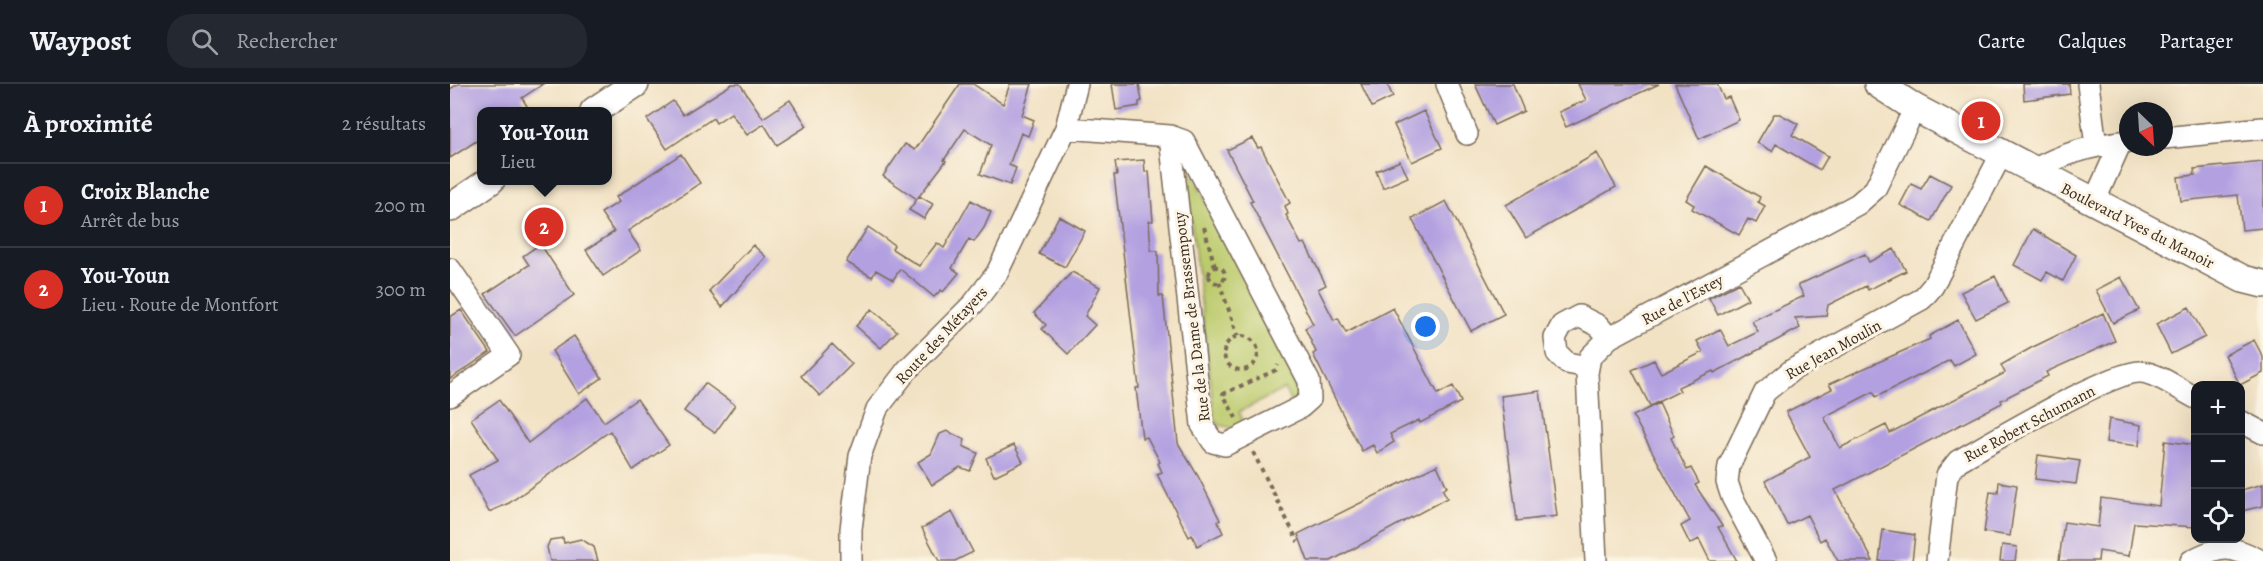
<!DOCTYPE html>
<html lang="fr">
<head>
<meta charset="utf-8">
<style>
  :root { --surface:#171b24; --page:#242831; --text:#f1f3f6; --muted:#9ea1a6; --line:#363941; --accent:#d93025 }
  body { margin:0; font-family:Alegreya,serif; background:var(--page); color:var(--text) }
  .controls { position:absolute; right:18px; bottom:18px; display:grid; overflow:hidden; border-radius:12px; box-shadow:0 6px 24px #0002 }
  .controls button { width:54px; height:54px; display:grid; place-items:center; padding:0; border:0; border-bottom:2px solid var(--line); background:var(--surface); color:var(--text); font:30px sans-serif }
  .compass { position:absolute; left:1669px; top:18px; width:54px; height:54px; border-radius:50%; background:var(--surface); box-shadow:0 6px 24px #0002; rotate:155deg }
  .you { position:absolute; left:976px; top:243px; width:21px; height:21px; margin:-15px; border:4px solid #fff; border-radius:50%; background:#1a73e8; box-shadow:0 0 0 9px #1a73e833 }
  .badge { display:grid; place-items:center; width:39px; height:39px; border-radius:50%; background:var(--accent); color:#fff; font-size:20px; font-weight:700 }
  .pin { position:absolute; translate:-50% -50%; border:3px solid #fff; box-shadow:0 2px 6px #0006 }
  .popup { position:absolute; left:27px; top:23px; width:135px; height:78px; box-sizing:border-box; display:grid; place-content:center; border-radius:12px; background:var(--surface); filter:drop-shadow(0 2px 4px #0005); font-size:20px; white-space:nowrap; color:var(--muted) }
  .popup b { font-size:22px; color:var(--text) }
  .popup::after { content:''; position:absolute; left:50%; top:100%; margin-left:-12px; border:12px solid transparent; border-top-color:var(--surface) }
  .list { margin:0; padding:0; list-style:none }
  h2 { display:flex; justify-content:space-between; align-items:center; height:78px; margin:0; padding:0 24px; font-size:26px }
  h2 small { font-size:20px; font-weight:400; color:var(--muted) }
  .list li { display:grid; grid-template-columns:39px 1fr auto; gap:18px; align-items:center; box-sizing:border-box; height:84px; padding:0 24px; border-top:2px solid var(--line) }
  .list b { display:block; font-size:22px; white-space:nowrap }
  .list p { margin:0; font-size:20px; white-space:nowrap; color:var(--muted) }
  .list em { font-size:20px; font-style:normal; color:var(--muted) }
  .icon { flex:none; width:33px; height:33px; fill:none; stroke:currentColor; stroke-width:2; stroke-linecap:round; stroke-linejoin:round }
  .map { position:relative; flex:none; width:1813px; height:477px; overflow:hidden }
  header { display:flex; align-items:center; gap:36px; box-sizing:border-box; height:84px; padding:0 30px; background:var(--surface); border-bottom:2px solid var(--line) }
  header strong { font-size:28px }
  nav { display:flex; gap:33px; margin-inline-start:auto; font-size:21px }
  .search { width:420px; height:54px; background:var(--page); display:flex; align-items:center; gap:15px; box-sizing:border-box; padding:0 21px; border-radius:24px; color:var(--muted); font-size:22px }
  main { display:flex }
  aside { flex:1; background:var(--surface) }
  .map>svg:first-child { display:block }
  .green { fill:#bbca6c; stroke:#7b7a45; stroke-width:1.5 }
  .building { fill:#b2a0e1 }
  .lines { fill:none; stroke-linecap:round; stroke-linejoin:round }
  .minor-casing { stroke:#7b6a58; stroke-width:24 }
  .major-casing { stroke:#7b6a58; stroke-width:30 }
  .path { stroke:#7b6a58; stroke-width:4; stroke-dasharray:4.5 4.5; stroke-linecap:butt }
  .minor { stroke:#fff; stroke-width:21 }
  .major { stroke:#fff; stroke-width:27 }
  .labels { text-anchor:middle; stroke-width:6; stroke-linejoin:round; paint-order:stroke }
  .street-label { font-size:16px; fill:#3b2a1e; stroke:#fcf5e5 }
</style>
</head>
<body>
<header>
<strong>Waypost</strong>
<div class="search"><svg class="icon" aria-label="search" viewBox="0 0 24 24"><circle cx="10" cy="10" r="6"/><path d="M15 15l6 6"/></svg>Rechercher</div>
<nav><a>Carte</a><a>Calques</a><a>Partager</a></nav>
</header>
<main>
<aside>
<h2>À proximité<small>2 résultats</small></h2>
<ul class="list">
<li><span class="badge">1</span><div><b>Croix Blanche</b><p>Arrêt de bus</p></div><em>200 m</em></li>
<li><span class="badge">2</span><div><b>You-Youn</b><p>Lieu · Route de Montfort</p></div><em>300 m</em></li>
</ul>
</aside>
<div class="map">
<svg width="1813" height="477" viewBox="0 0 1813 477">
  <rect width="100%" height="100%" fill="#fcf5e5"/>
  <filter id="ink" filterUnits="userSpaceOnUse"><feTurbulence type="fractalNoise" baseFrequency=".0167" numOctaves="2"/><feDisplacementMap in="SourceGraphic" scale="12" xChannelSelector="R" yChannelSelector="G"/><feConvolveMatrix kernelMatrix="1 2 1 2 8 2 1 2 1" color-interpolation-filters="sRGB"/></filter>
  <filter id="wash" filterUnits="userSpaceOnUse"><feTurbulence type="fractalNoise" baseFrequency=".008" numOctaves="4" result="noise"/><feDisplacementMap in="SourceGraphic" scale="24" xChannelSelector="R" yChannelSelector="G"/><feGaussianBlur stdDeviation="1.35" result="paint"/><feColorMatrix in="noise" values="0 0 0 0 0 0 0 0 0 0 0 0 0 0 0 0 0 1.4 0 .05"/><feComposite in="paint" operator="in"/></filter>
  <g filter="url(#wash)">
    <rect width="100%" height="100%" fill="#f2e2c4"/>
    <path class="green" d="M741,88L852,305L849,314L841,318L834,305L789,328L795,341L787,345L769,341L765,335L736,93Z"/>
    <g id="blocks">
      <path class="building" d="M8,0H93L72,14L80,27H31V54L0,74V5Z
        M282,0H290L313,34L340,16L357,42L327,61L314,40L297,51L281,29L266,39L263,34L217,65L197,35L223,17L233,31Z
        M510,0H523L553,20L560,0H582L572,31L584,36L578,52L571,49L559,81L566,84L560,101L530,90L541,61L515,45L494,76L496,77L467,115L433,92L455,60L465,66Z
        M662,0H689L692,17L689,18V22L666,26Z
        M911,0H937L943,13L922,23Z
        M1025,0H1063L1074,27L1044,41Z
        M1128,0H1209L1116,43L1109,28L1136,16Z
        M1225,0H1267L1274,15L1279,13L1289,36L1249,55Z
        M1573,0H1619L1620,10L1574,16Z
        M974,27L992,64L962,78L944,41Z
        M1324,30H1330L1348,40L1342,51L1378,72L1370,86L1326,60L1322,67L1307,59Z
        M802,54L808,64L811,63L840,119L835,122L838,130L836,131L851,160L855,159L876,201L868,205L884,236L888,234L896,249L943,224L988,310L1003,302L1011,318L970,339L969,336L940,350L944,358L927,369L923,361L912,367L898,341L863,270L866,268L855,244L863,240L800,118L803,117L777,66Z
        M1147,69L1166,103L1076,154L1056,121Z
        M231,70L250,99L178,147L191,166L153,192L136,166L164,148L151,129L169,118L166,113Z
        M694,76L695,88L699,87L703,137H699L701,167H708L709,212H713L728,359L748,392L770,436L768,438L773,449L747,462L742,451L739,453L707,390L712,388L708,379L710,378L697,353L692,354L686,304H689L664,91H667L665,78Z
        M950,77L958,93L933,104L926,87Z
        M1813,78V144L1792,146L1788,111L1731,117L1728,93L1745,91L1744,85Z
        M1256,82L1310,113L1308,118L1315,122L1306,139L1298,135L1289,151L1242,125L1244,121L1236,116Z
        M1480,90L1501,101L1481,137L1450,121L1461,100L1471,105Z
        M469,112L483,120L474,135L459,126Z
        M521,116L541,128L534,144L524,158L519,155L502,184L509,189L493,208L491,206L484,213L450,185L443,196L426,186L422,193L396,178L418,143L444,161L442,165L469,182L487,159L494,164Z
        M996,117L1054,230L1021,247L962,135Z
        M98,123L115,150L93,164L124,211L65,252L35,210L79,181L73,172L90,160L75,138Z
        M609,132L635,147L615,183L589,170Z
        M1583,145L1626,171L1613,197L1597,188L1592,196L1564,181Z
        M303,161L316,173L272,223L259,207Z
        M1444,165L1456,187L1418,206L1416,202L1378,221L1376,232L1345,234L1350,244L1264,289L1263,287L1228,303L1230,307L1200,322L1182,286L1204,276L1211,289L1253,268L1247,257L1270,245L1279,262L1308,248L1302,237L1354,212L1348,201L1415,170L1419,178Z
        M622,188L650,203L635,232L645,241L618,270L592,245L596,241L584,229Z
        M1545,192L1558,219L1526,235L1511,208Z
        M1671,193L1689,226L1663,239L1646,206Z
        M1289,199L1298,215L1268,231L1259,214Z
        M1739,223L1755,253L1721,270L1706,240Z
        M422,225L447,247L431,264L406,242Z
        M11,226L40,268L0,295V233Z
        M1653,229L1665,257L1596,288L1598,292L1551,316L1552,319L1385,406L1423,477H1388L1375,454L1370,457L1357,431L1337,441L1315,397L1360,373L1336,328L1382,305L1379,300L1480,255L1479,252L1508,236L1526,270L1504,282L1500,276L1426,313L1423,308L1374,333L1390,364L1436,341L1440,349L1555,289L1551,281L1581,264Z
        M124,252L152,294L129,310L102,267Z
        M1804,256L1813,273V289L1790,301L1775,271Z
        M382,260L402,280L370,312L351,292Z
        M255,299L285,321L265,349L234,327Z
        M1090,307L1107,432L1067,437L1051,312Z
        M137,314L154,338L187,315L219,361L183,386L160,347L59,419L39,428L19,391L48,376L21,335L49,316L78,359Z
        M1209,319L1224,352L1221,354L1237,386L1241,384L1249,399L1245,401L1272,442L1268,443L1287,477H1260L1249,455L1240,460L1231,442L1240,437L1183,332Z
        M1659,335L1691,341L1689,362L1656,358Z
        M497,347L515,356L513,362L528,369L520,387L510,383L482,401L468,378L481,370L490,350Z
        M1715,357L1746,361V443L1684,439L1679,472L1649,467L1648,477H1609L1614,438L1648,443L1651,414L1709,422Z
        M564,361L573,378L544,392L536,374Z
        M1588,371L1630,377L1626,400L1585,395Z
        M987,381L997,403L993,406L997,414L881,477H858L848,450Z
        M1549,398L1567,401L1560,452L1534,448L1540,408L1548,409Z
        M1813,400V422L1791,427V406Z
        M502,428L523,468L505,477H489L472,444Z
        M1433,446L1465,451L1462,477H1429Z
        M113,454L114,459L131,455L144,463L148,477H100L97,463L100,456Z
        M1552,461L1567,463L1565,477H1550Z"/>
    </g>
  </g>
  <g filter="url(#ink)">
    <use href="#blocks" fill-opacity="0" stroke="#7b6a58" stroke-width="1.5"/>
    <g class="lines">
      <g class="minor-casing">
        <path id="minor" d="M997,0L1017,50
          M1638,0L1646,62
          M616,44L720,52L734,57L859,297L860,315L851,323L775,361L763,358L752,341L720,52
          M1714,54L1813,44
          M1584,86C1613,69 1644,61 1678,57
          M1644,118L1671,58
          M0,185L59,271L0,312
          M1138,283L1117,279L1107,269L1105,254L1112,241L1129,232L1149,242L1159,254
          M1790,337L1813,349
          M401,477V445L410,372L427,325L457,286L524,219L547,189L616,44L627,0
          M1146,477L1137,289L1140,273L1159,254L1408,120L1425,105L1465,24
          M1316,477L1282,413L1277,398L1279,382L1315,308L1342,286L1472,215L1483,202L1552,69
          M1487,477L1497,391L1508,377C1540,359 1662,286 1691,288C1708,289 1730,306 1746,314
          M1741,477C1771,461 1781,461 1811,477"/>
      </g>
      <g class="major-casing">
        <path id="major" d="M1428,0L1465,24L1793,195L1813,200
          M144,27L185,0
          M0,124L41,96"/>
      </g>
      <path class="path" d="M754,143L765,183
        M759 191a8 8 0 1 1 16 0a8 8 0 1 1-16 0Z
        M769,198L788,252
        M774 269a17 17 0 1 1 34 0a17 17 0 1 1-34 0Z
        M786,334L773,310L826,286L828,281
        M803,368L848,458"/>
      <use href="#minor" class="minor"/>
      <use href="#major" class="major"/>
    </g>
  </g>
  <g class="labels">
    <g class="street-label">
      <text transform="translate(1688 141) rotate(27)" y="6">Boulevard Yves du Manoir</text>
      <text transform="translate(1232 215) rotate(-28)" y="6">Rue de l'Estey</text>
      <text transform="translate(741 233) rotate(-97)" y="6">Rue de la Dame de Brassempouy</text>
      <text transform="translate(491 251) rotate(-47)" y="6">Route des Métayers</text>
      <text transform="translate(1383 265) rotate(-29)" y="6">Rue Jean Moulin</text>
      <text transform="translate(1579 339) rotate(-28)" y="6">Rue Robert Schumann</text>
    </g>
  </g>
</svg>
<div class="controls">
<button>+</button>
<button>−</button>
<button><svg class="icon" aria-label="locate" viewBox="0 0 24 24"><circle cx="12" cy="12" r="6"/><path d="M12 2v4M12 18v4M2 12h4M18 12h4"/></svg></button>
</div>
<svg class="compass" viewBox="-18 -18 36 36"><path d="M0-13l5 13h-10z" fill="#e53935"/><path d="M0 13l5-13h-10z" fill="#9ea1a6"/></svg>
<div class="you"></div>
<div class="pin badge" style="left:1531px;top:37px">1</div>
<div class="pin badge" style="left:94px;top:143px">2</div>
<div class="popup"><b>You-Youn</b>Lieu</div>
</div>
</main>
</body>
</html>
